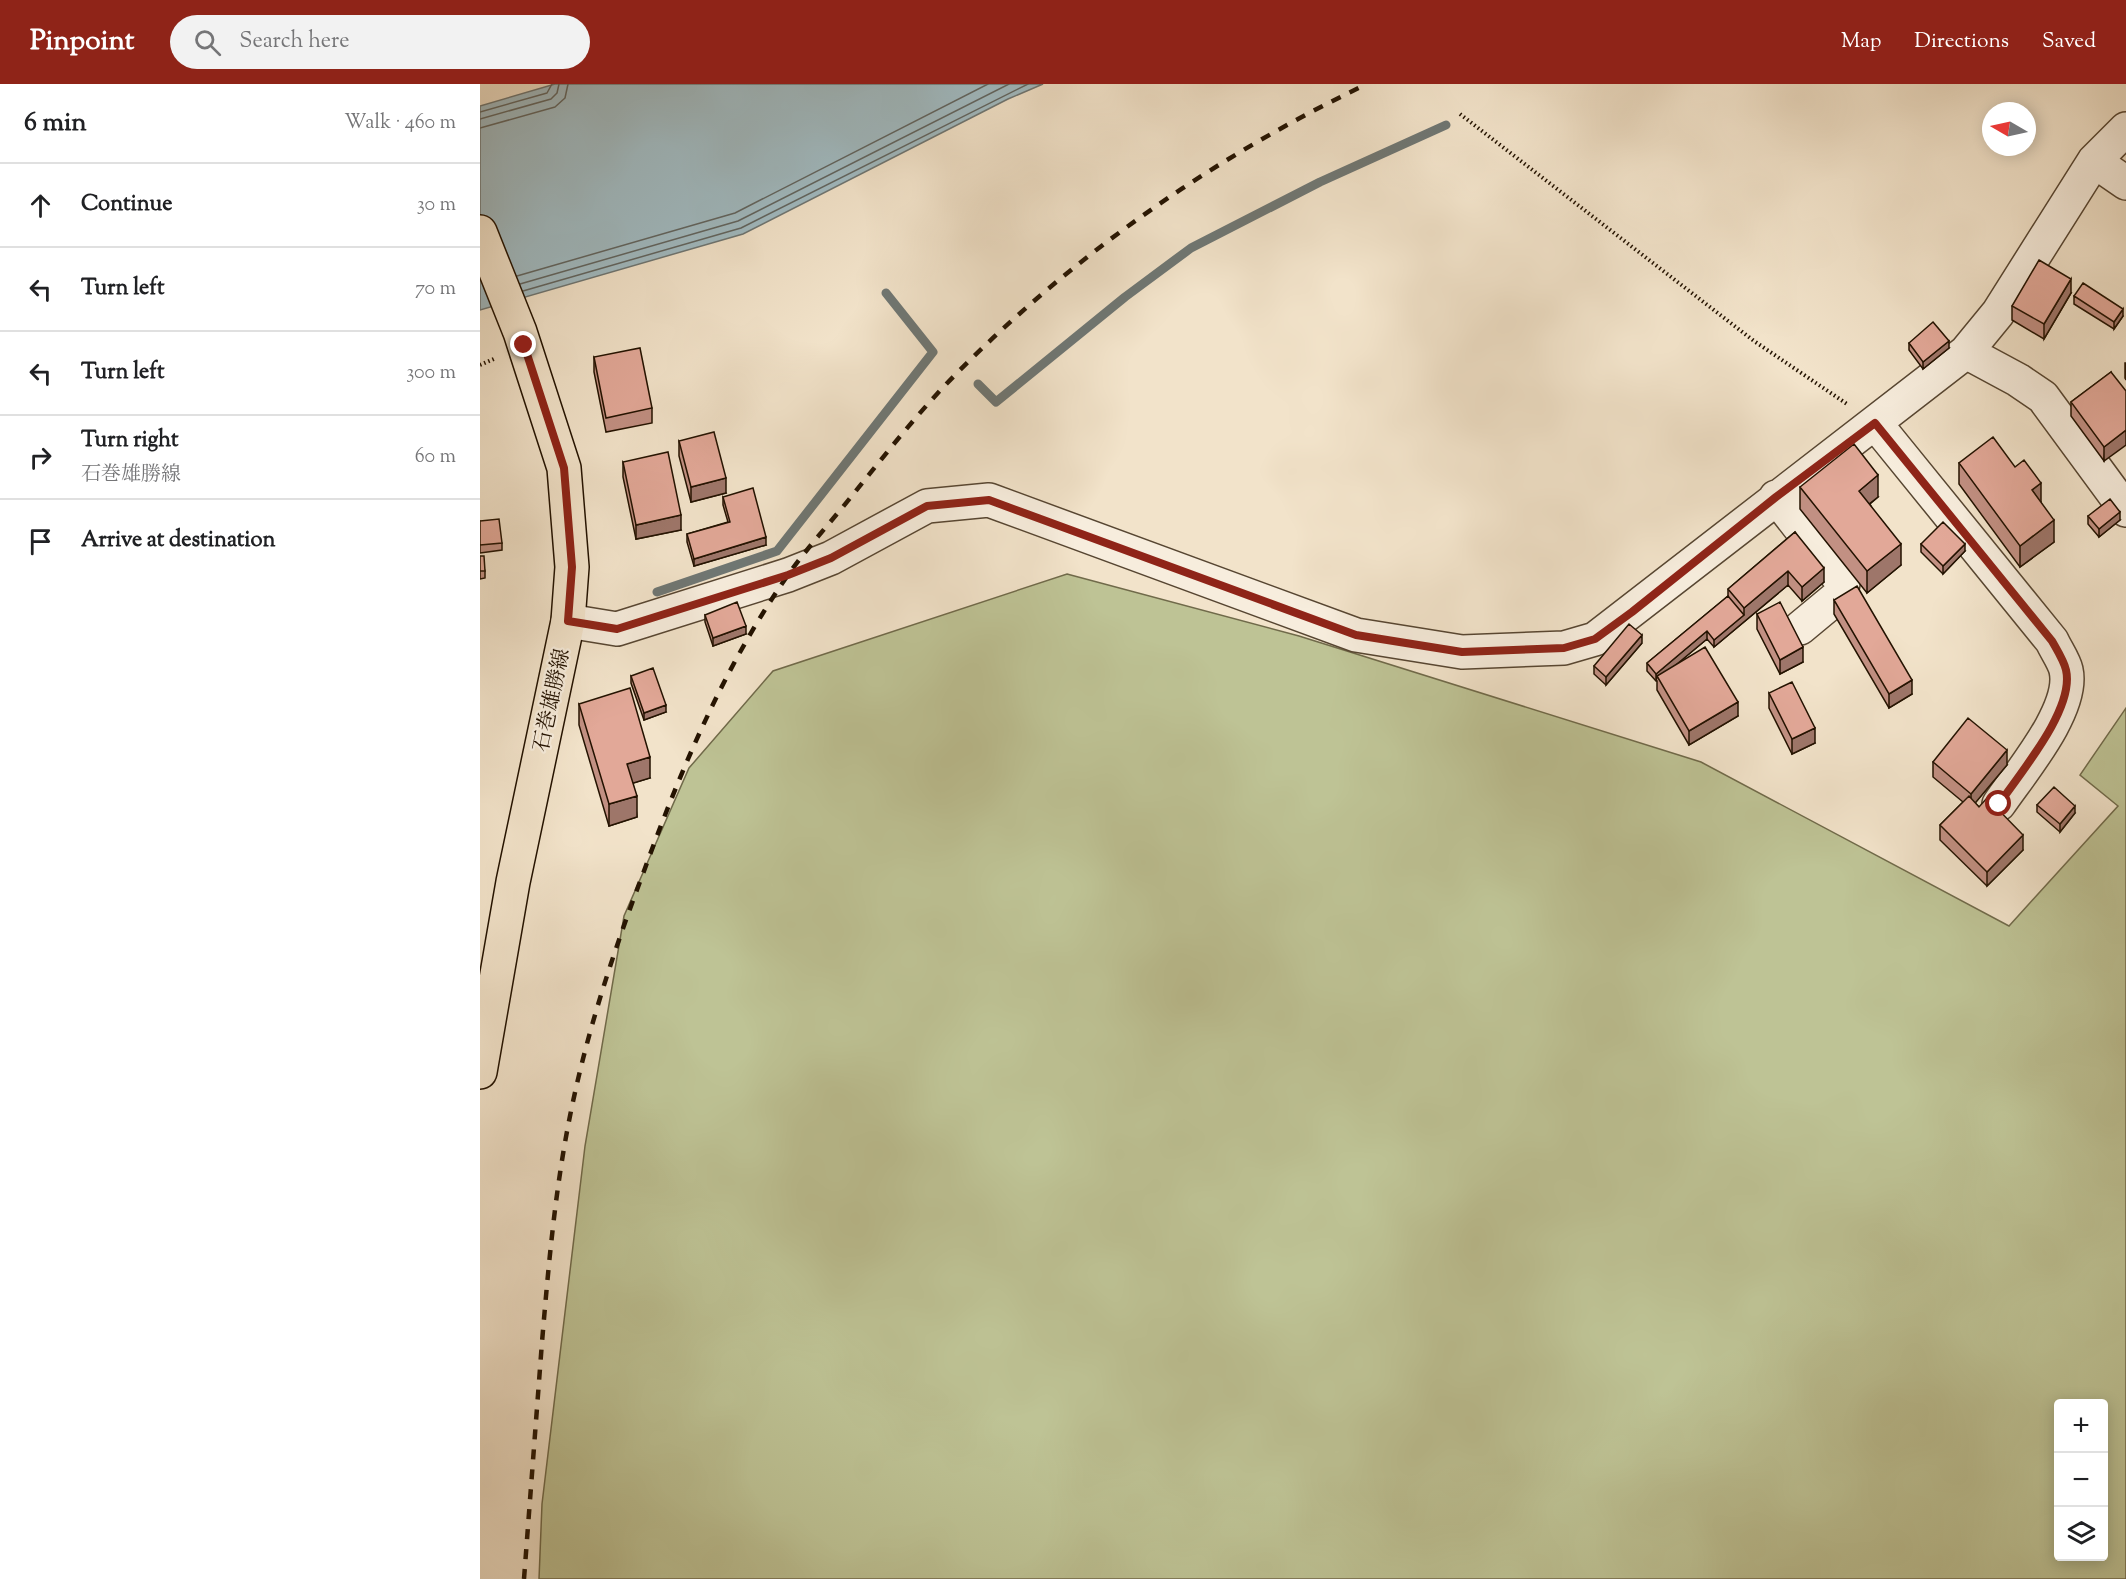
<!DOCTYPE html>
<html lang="en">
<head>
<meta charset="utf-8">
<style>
  :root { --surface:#fff; --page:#f2f2f2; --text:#202124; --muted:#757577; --line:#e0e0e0; --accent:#8f2418 }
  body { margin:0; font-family:"Sorts Mill Goudy","Noto Serif JP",serif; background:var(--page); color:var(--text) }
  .controls { position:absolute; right:18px; bottom:18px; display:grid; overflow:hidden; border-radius:6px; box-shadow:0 3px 15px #0003 }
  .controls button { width:54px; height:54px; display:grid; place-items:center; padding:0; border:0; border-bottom:2px solid var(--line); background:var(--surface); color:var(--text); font:30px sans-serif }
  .compass { position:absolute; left:1502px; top:18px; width:54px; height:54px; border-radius:50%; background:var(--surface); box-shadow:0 3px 15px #0003; rotate:279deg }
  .stop { position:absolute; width:18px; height:18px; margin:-14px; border:4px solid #8f2418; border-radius:50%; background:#fff }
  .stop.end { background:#8f2418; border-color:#fff; box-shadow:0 2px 6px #0008 }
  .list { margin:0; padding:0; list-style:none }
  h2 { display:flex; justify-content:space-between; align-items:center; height:78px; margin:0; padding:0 24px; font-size:26px }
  h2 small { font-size:20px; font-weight:400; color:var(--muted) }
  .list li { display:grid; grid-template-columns:39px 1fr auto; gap:18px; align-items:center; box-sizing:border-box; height:84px; padding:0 24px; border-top:2px solid var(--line) }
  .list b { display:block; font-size:22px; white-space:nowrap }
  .list p { margin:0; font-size:20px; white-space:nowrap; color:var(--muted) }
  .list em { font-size:20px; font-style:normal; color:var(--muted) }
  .icon { flex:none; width:33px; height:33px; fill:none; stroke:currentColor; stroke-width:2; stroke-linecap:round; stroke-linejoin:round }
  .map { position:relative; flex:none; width:1646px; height:1495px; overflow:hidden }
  header { display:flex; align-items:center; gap:36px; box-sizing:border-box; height:84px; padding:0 30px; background:var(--accent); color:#fff }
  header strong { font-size:28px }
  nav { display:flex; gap:33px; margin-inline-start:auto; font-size:21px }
  .search { width:420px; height:54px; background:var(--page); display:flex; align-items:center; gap:15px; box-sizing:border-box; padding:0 21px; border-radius:33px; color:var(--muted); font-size:22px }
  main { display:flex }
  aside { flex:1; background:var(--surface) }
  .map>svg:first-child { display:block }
  .green { fill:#bec395; stroke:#706a4a; stroke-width:1.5; fill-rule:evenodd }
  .water { fill:#a1bbc2; stroke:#6f7774; stroke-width:1.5 }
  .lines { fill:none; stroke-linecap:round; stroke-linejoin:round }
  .shore { stroke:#626661; stroke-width:1.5 }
  .stream { stroke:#6f7774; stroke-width:9 }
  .minor-casing { stroke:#574632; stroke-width:36 }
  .major-casing { stroke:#231200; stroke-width:36 }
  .path { stroke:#231200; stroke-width:4; stroke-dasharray:1.5 3; stroke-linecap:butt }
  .minor { stroke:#f7eddd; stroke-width:33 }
  .major { stroke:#f2e3ca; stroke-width:33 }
  .rail { stroke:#231200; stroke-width:4.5; stroke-dasharray:10 10; stroke-linecap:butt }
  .wall { fill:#c29083; stroke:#231200; stroke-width:1.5 }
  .shaded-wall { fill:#9e766a; stroke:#231200; stroke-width:1.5 }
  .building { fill:#e2a898; stroke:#231200; stroke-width:1.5 }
  .route { stroke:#8f2418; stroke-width:8 }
  .labels { text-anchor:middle; stroke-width:4.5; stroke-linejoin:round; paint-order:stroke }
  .street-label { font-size:21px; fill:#231200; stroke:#f7eddd }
</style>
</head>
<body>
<header>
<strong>Pinpoint</strong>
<div class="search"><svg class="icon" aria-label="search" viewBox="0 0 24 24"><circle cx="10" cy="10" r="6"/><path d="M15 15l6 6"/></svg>Search here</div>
<nav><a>Map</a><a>Directions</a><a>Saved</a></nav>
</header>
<main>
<aside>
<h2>6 min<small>Walk · 460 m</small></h2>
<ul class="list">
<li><svg class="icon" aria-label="ahead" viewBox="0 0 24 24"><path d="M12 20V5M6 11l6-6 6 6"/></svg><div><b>Continue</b></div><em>30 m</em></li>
<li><svg class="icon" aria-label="left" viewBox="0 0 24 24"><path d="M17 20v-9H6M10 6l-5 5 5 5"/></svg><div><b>Turn left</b></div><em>70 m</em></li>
<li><svg class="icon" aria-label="left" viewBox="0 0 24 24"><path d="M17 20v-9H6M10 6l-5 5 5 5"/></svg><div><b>Turn left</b></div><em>300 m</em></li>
<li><svg class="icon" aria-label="right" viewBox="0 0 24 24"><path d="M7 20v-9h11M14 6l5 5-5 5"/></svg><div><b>Turn right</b><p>石巻雄勝線</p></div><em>60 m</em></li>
<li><svg class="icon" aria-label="arrive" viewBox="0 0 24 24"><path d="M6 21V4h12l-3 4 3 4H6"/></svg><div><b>Arrive at destination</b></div></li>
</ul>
</aside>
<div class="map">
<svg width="1646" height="1495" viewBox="0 0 1646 1495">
  <rect width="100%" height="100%" fill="#f2e3ca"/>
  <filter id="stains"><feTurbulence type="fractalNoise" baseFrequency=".00333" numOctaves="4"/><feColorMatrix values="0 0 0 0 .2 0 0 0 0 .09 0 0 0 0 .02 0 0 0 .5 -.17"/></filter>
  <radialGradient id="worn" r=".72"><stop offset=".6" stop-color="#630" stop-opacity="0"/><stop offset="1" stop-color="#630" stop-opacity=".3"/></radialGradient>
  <path class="green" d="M587,490L819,552L1221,678L1529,842L1638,722L1600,691L1646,624V1495H59L62,1420L105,1062L144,832L209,684L293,587ZM1578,1320H1624V1472H1578Z"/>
  <path class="water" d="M75,0H563L528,15L263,150L0,226V22Z"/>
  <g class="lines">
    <path class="shore" d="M0,28L67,9L72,0
      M0,35L71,15L77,9L79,0
      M0,44L75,23L85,14L88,0
      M37,192L255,129L508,0
      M40,200L258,137L529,0
      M43,207L261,144L548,0"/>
    <path class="stream" d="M498,300L516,318L645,213L711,164L840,98L966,41
      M177,508L297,467L453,268L406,209"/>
    <g class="minor-casing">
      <path id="minor" d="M1614,77L1646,99
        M1486,268L1538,296L1563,313L1646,426
        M1395,339L1572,557C1576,566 1584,577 1586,586C1595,625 1540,689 1519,720
        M1296,413L1363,499L1361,510L1320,544
        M88,537L137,545L308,491L351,474L447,422L509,416L876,551L982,568L1084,564L1115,555L1486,268L1518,229L1614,77L1646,45"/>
    </g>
    <g class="major-casing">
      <path id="major" d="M0,148L40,248L84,384L92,483L88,537L33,798L0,988"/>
    </g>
    <path class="path" d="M980,30L1274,257L1367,320
      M0,281L16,274"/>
    <use href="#minor" class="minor"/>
    <use href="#major" class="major"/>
    <path class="rail" d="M44,1495C50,1416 56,1337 62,1258C69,1176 76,1094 94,1013C111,935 136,861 164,787C201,685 245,581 308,491C327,464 350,439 371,413C405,371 439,327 478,288C596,169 736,72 887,0"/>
  </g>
  <path class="wall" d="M1591,209L1564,255L1532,236V222Z
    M1594,212L1643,232L1634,245L1594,220Z
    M1429,259L1469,264L1443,285L1429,266Z
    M114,273L172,324V339L126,348L114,288Z
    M1645,279H1646V296L1645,294Z
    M1631,288L1624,377L1591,332V318Z
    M199,357L246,409L211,418L199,372Z
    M143,378L201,446L156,455L143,393Z
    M1479,379L1535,383L1561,418L1574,458L1540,483L1479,400Z
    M1320,403L1398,413L1390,420L1421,481L1387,509L1320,425Z
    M243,413L286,461L214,482L207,458V450L248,438L243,421Z
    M1608,432L1640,436L1619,453L1608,440Z
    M0,437L22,459V466L0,469Z
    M1315,448L1344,498L1322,517L1308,501L1234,563L1227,555L1197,580L1258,632L1209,661L1177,606V597H1176L1167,587V579L1248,512V505Z
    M1441,460L1485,467L1463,490L1441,468Z
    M0,472L5,487V494L0,495Z
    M1354,516L1432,610L1409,624L1354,530Z
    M1277,530L1323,578L1300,590L1277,545Z
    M225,531L266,550L233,562L225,538Z
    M1162,559L1126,601L1114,590V582Z
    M151,592L186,628L164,636L151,599Z
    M1289,609L1335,659L1312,670L1289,624Z
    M99,620L170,694L153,699L157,733L129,742L99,641Z
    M1453,678L1527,681L1495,719L1543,766L1507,802L1460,756V741L1483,718L1453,693Z
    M1557,721L1595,729L1580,748L1557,728Z"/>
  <path class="shaded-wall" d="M1591,195V209L1564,255V240Z
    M1643,225V232L1634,245V238Z
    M1469,257V264L1443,285V278Z
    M1646,346V361L1624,377V363Z
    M1398,391V413L1379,428V407Z
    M246,394V409L211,418V403Z
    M1561,399V420L1552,406Z
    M1640,428V436L1619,453V445Z
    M201,431V446L156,455V441Z
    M1574,436V458L1540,483V462Z
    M286,453V461L214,482V475Z
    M1421,460V481L1387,509V487Z
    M1485,460V467L1463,490V482Z
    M1344,484V498L1322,517V503Z
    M1308,487V501L1234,563V556L1264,531V524Z
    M266,542V550L233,562V554Z
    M1227,547V555L1179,595L1177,592L1176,597V590Z
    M1162,551V559L1126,601V593Z
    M1323,563V578L1300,590V576Z
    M1432,596V610L1409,624V610Z
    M1258,618V632L1209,661V647Z
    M186,621V628L164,636V629Z
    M1335,644V659L1312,670V655Z
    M1527,666V681L1491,724V710Z
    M170,673V694L147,701V680Z
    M157,712V733L129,742V720Z
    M1595,722V729L1580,748V740Z
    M1543,751V766L1507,802V788Z"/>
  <path class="building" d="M1559,176L1591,195L1564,240L1532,222Z
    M1603,199L1643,225L1634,238L1594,212Z
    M1453,238L1469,257L1443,278L1429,259Z
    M160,264L172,324L126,334L114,273Z
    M1631,288L1646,307V346L1624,363L1591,318Z
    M234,348L246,394L211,403L199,357Z
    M1513,353L1535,383L1544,376L1561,399L1552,406L1574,436L1540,462L1479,379Z
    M1374,360L1398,391L1379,407L1421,460L1387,487L1320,403Z
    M188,368L201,431L156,441L143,378Z
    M273,404L286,453L214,475L207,450L250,438L243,413Z
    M1630,415L1640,428L1619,445L1608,432Z
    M19,435L22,459L0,461V437Z
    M1463,438L1485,460L1463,482L1441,460Z
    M1315,448L1344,484L1322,503L1308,487L1264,524L1248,505Z
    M0,472H4L5,487H0Z
    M1377,502L1432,596L1409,610L1354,516Z
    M1248,512L1264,531L1234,556L1227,547L1176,590L1167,579Z
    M257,518L266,542L233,554L225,531Z
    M1300,518L1323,563L1300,576L1277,530Z
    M1149,540L1162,551L1126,593L1114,582Z
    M1225,563L1258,618L1209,647L1177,592Z
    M173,584L186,621L164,629L151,592Z
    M1312,598L1335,644L1312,655L1289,609Z
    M150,604L170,673L147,680L157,712L129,720L99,620Z
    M1488,634L1527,666L1491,710L1453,678Z
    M1574,703L1595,722L1580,740L1557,721Z
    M1489,712L1499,723L1507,714L1543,751L1507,788L1460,741Z"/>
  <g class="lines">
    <path class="route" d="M44,261L84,384L92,483L88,537L137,545L308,491L351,474L447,422L509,416L876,551L982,568L1084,564L1115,555L1152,528L1296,413L1395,339L1572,557C1577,566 1584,577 1586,586C1595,625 1540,689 1519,720"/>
  </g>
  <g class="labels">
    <g class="street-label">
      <text transform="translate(71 616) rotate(-78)" y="7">石巻雄勝線</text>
    </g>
  </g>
  <rect width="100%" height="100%" filter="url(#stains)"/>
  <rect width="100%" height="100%" fill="url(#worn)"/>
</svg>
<div class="controls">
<button>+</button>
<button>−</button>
<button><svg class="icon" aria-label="layers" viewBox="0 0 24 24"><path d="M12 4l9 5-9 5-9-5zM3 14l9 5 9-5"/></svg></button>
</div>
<svg class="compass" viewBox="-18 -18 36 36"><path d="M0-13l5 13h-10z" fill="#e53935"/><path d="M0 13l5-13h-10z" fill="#757577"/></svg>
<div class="stop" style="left:1519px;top:720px"></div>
<div class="stop end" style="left:44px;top:261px"></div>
</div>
</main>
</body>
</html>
